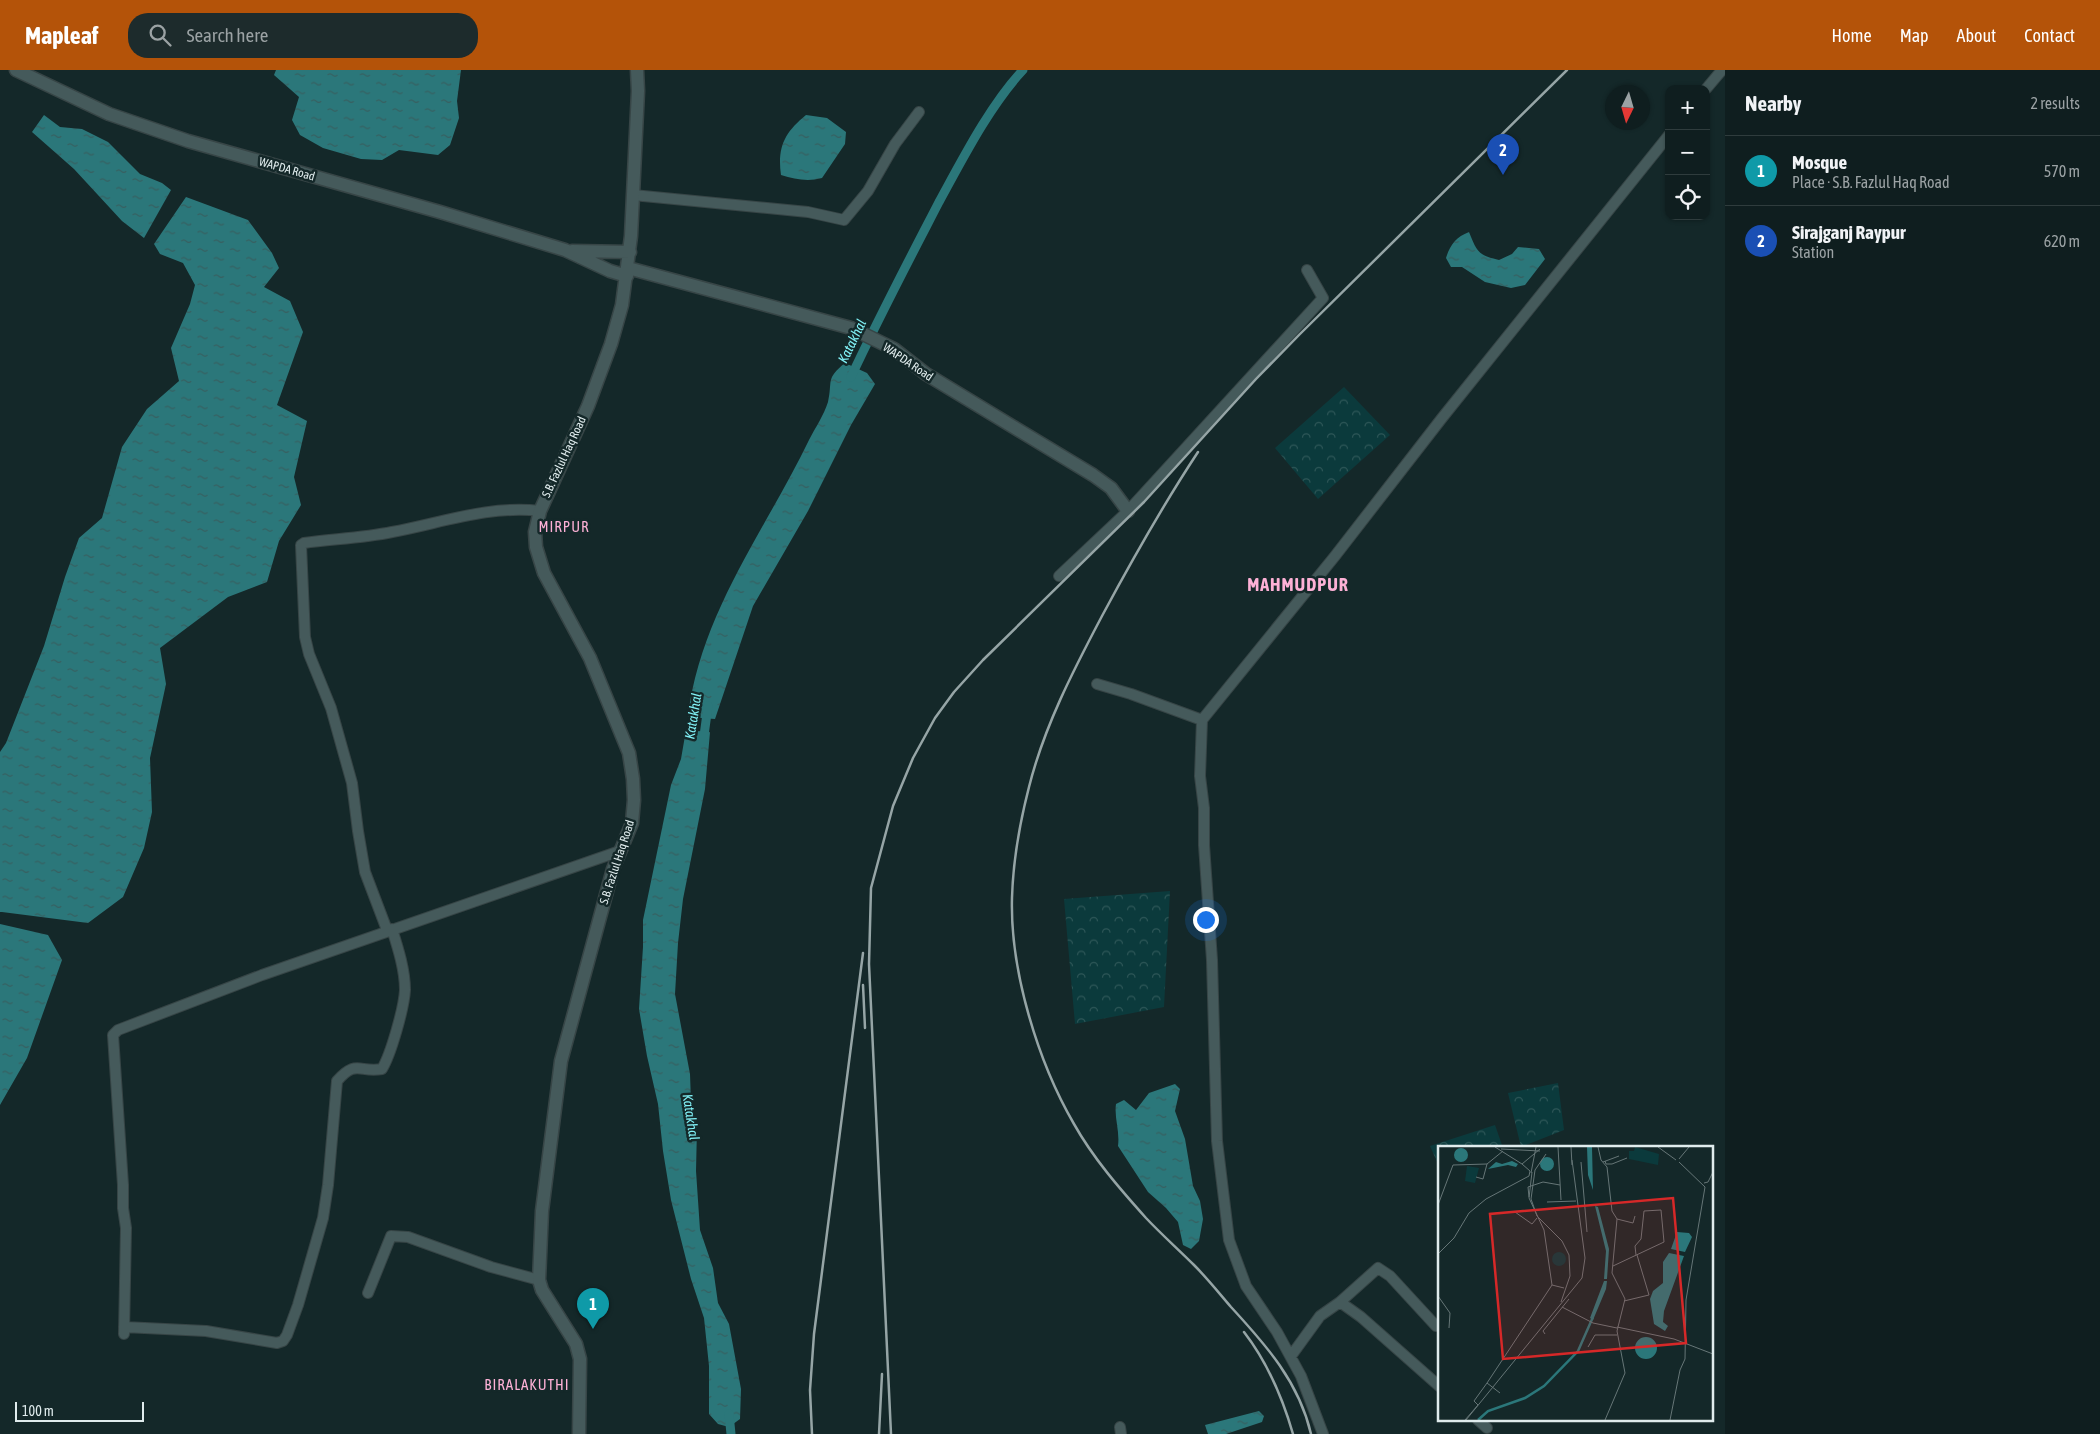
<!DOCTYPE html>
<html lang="en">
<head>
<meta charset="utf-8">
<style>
  :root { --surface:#0f1e1f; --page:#1d2b2c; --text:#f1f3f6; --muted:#9ba2a4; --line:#2f3c3d; --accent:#b45309 }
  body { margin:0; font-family:"Asap Condensed",sans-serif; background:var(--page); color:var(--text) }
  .controls { position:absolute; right:15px; top:15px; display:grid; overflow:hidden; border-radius:10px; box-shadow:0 1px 4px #0004 }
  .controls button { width:45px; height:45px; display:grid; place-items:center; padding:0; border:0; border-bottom:1px solid var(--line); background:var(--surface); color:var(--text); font:25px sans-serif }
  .compass { position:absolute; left:1605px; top:15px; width:45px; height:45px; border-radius:50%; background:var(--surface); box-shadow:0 1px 4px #0004; rotate:185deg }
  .scale { position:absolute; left:15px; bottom:12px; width:129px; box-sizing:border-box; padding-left:5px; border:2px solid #e0eced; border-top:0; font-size:14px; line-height:18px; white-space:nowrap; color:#e0eced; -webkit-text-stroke:4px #142829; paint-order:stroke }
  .you { position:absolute; left:1205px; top:849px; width:18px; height:18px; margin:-12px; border:4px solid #fff; border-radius:50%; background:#1a73e8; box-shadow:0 0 0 8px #1a73e833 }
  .badge { display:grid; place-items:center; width:32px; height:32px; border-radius:50%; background:var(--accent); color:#fff; font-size:16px; font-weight:700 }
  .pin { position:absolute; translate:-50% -41px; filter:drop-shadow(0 1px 2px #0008) }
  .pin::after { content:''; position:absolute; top:26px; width:18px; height:15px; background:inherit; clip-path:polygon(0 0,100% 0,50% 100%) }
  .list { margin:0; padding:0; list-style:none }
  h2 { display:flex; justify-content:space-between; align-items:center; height:65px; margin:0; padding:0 20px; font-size:21px }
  h2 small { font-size:16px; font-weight:400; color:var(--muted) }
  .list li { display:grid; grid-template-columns:32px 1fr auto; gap:15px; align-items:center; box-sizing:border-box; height:70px; padding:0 20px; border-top:1px solid var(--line) }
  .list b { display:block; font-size:19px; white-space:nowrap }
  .list p { margin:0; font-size:16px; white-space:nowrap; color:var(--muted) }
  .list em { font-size:16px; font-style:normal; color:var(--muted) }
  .icon { flex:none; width:28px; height:28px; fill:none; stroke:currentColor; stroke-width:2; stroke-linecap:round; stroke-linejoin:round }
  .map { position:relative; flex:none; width:1725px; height:1364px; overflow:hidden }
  header { display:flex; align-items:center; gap:30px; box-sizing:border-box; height:70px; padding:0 25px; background:var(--accent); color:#fff }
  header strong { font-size:24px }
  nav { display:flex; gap:28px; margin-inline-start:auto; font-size:18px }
  .search { width:350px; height:45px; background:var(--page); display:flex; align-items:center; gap:12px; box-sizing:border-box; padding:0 18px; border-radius:20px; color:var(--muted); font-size:19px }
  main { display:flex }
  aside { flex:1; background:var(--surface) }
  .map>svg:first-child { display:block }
  .park { fill:url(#park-crowns) }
  .water { fill:url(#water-ripples) }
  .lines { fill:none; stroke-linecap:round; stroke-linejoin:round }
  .canal { stroke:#2b777a; stroke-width:9 }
  .street-casing { stroke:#374546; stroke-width:12 }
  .secondary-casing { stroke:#374546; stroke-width:15 }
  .street { stroke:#455a5b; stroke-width:10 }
  .secondary { stroke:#455a5b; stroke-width:12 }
  .rail { stroke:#96a5a6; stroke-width:2.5 }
  .labels { text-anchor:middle; stroke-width:5; stroke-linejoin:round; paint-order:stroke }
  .street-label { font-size:12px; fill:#e0eced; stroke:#142829 }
  .water-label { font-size:14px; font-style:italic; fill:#81f1f6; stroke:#142829 }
  .quarter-label { font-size:15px; letter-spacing:1px; fill:#fdb1d6; stroke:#142829 }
  .district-label { font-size:18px; font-weight:bold; letter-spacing:1px; fill:#fdb1d6; stroke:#142829 }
  .inset-river { fill:none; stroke:#2b777a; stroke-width:2.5 }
  .inset-road { fill:none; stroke:#667677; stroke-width:1 }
  .view { fill:#d62828; fill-opacity:0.15; stroke:#d62828; stroke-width:2.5 }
  .inset-edge { fill:none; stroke:#e0eced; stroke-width:2.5 }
</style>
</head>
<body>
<header>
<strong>Mapleaf</strong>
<div class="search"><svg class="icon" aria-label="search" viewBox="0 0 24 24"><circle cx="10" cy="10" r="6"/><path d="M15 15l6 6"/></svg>Search here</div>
<nav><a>Home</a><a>Map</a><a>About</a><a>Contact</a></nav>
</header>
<main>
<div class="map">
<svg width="1725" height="1364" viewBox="0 0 1725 1364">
  <defs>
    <pattern id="park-crowns" width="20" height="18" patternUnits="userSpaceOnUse" patternTransform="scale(1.25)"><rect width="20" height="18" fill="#0b3a3c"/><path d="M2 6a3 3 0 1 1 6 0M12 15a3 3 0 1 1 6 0" fill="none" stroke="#2e5758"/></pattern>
    <pattern id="water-ripples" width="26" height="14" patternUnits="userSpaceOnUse" patternTransform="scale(1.25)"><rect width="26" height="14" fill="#2b777a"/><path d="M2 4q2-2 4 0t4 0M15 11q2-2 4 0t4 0" fill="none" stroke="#375f60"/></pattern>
  </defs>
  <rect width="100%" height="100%" fill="#142829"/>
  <path class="park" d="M1344,317L1390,365L1318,429L1275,378Z
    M1170,821L1164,937L1075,954L1064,829Z
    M1558,1013L1564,1060L1521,1077L1508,1023Z
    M1495,1055L1503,1078H1439V1096L1430,1076Z"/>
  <path class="water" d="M276,0H461L457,31L459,48L450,75L438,85L399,80L382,90L361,89L323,78L300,65L292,50L299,27L274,5Z
    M44,45L60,57L82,59L108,72L140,104L162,113L171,120L144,168L122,151L74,99L32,62Z
    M806,45L827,48L846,62L845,74L822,108C807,112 795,109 781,105C777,77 785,62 806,45Z
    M186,127L248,150L272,183L279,198L264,217L290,231L303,262L277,335L307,351L294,407L301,435L279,471L267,512L228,527L160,578L166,614L150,688L152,742L144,778L123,827L88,853L2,842H0V682L6,673L44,576L65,507L79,468L102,448L122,377L147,339L179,311L171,278L190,234L195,215L183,193L160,184L154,174Z
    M1469,162C1477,182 1478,185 1499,190L1512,184L1518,177L1539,179L1545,189L1525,215L1511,218L1485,212L1462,197H1451L1446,188C1450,175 1456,167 1469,162Z
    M845,293L867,303L875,314L851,355L808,441L753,536L715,649L688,647C700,544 765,461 809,370C815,358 824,345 828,332C833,311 825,309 845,293Z
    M686,660L710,662L705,719L683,829L678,873L675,924L690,1004L691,1032L697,1057L696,1101L700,1160L713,1198L718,1233L729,1254L741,1319L740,1349L729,1357L718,1354L709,1344V1296L704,1248L691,1209L671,1130L663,1081L658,1034L647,986L639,939L643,877V850L671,715L681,689Z
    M0,854L48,865L62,890L27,988L0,1035Z
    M1175,1014L1180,1019L1175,1041L1185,1069L1193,1116L1200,1131L1203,1149L1199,1171L1191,1179L1183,1175L1178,1152L1166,1138L1148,1122L1118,1076C1120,1061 1114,1048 1116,1034L1124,1030L1136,1040L1149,1023Z
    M1259,1341L1264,1346L1262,1352L1226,1364H1208L1205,1355Z"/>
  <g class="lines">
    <path class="canal" d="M851,307C879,247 909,190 939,132C962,90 990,35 1023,0
      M703,673L708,636
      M729,1344L731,1364"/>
    <g class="street-casing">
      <path id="street" d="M1706,19L1722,0
        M633,125L808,142L844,150L868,121L895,74L919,42
        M1059,506L1128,441L1323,228L1307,200
        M1097,614L1131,624L1202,650L1335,486L1442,348L1669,65
        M1202,650L1200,706L1204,738V775L1212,890L1217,1071L1229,1170L1246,1216L1277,1262L1301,1306L1323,1364
        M387,860L365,802L358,761L352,713L331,638L309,584L305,567L301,475L304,473C333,469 363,468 392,462C441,453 489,435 540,441
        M368,1223L391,1166L408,1167L491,1197L539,1210
        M1340,1232L1378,1198L1390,1206L1436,1256
        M124,1257L206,1261L277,1273L283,1271L287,1265L298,1235L323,1148L328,1115L337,1011C356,989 359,1003 382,999C391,984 404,938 405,920C405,900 398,878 392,859
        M124,1264L126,1158L123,1138V1115L113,965L118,960L262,905L620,781
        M1291,1286L1320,1246L1340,1232L1361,1247L1439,1316
        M1478,1350L1487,1358
        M1120,1357L1121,1364"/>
    </g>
    <g class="secondary-casing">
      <path id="secondary" d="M16,0L109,44L188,71L440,142L565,180L610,201L627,206
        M572,181L630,182
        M628,198L851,258L894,279L926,304L1093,405L1111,418L1128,441
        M579,1364L580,1289L576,1274L542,1220L539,1210L542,1141L561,991L613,799L632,753L634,730L633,709L629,683L590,588L544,503L536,477L535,462L540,441L588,336L611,274L622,235L631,166L638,21L637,0"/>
    </g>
    <use href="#street" class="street"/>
    <use href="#secondary" class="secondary"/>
    <path class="rail" d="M1198,382C1163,435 1132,490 1102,546C1073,601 1044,657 1029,717C1020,752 1013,792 1012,828C1010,901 1038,992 1074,1054C1093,1088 1120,1119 1146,1148C1161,1164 1178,1179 1194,1195C1207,1208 1219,1223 1231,1237C1266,1275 1299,1312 1311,1364
      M863,915L865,958
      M1244,1262C1268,1293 1282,1326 1293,1364
      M812,1364L810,1320L814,1264L863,883
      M879,1364L882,1304
      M891,1364L869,894L871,818L893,736L913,688L935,648L954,622L983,590L1144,432L1256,309L1300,264L1567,0"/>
  </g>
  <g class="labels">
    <g class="street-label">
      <text transform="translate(287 99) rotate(16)" y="4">WAPDA Road</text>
      <text transform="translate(908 292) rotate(34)" y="4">WAPDA Road</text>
      <text transform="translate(564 387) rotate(-65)" y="4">S.B. Fazlul Haq Road</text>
      <text transform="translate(617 792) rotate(-72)" y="4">S.B. Fazlul Haq Road</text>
    </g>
    <g class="water-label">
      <text transform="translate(852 271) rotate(-64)" y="5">Katakhal</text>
      <text transform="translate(693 646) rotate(-81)" y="5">Katakhal</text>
      <text transform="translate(691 1047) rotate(81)" y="5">Katakhal</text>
    </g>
    <g class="quarter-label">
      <text x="564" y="462">MIRPUR</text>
      <text x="527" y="1320">BIRALAKUTHI</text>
    </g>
    <g class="district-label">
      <text x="1298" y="521">MAHMUDPUR</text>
    </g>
  </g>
  <g transform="translate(1438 1076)">
    <rect width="275" height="275" fill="#142829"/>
    <path d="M197,1L221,8L220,19L191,13V5H196Z" fill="#0b3a3c"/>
    <path d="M114 113a7 7 0 1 1 14 0a7 7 0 1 1-14 0Z" fill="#0b3a3c"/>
    <path d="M29,20L41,22L37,37L27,35Z" fill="#0b3a3c"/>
    <path d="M149,1H154L155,44L150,29ZM16 9a7 7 0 1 1 14 0a7 7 0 1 1-14 0ZM102 18a7 7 0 1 1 14 0a7 7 0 1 1-14 0ZM74,15L80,18L78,21L70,19L50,23L58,16L64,18ZM157,60L160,61L171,103L169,133H166L168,105ZM239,86L251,87L254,91L247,106L233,103ZM231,107L246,110L226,165L225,176L230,180L227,185L216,178L212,153L215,145L225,137V116ZM166,135H169L168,143L155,174L152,172ZM197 202a11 11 0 1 1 22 0a11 11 0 1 1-22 0Z" fill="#2b777a"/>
    <path class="inset-river" d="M40,274L50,265L87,252L106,240L140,205L155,171"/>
    <path class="inset-road" d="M57,1L84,18L102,3M120,1L123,54M133,1L134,19M160,1L163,14L169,21L174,65L179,73L174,127L187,153L179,185L187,227L167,274M220,1L238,14M63,3L102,5M108,8L97,24L93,53L99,70L124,95L131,109L132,130L123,156M241,13L251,1M167,15L168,18H174L189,12M143,16L149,86M165,16L181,10M94,26L91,52L106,84L114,139M93,27L98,1M38,31L45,33L49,18M266,37L270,36L275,26M91,51L90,41L105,36L122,39M109,56L138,55M0,59L15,19L49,18L65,5M77,66L94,78L99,72M179,73L195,77L197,70M0,108L16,92L31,67L48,53L91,30L92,25L84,18M198,109L197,100L203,93L206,65L223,64M175,120L226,96L223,64M0,150L12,167L11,182M186,155L211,149L199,109M124,161L155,177L179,182M179,181L236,193L275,208M107,188L105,185L131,153M150,201L157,189H179M62,247L49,237L114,139L126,142M27,274L40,259L36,255L49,237M28,274L144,132L147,112L134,14M232,274L242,224L247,213L248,154L267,41L241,16"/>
    <path class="view" d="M235,52L248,197L65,213L52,68Z"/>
    <rect width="275" height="275" class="inset-edge"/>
  </g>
</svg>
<div class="controls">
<button>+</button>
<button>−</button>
<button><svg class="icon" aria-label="locate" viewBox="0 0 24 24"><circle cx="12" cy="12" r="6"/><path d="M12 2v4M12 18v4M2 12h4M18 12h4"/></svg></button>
</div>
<svg class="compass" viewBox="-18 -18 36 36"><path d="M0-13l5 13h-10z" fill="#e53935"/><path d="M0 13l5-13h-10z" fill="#9ba2a4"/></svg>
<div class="scale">100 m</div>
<div class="you"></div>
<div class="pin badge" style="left:593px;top:1259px;background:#0f9aa8">1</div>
<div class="pin badge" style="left:1503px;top:105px;background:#1a4fb4">2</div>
</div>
<aside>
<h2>Nearby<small>2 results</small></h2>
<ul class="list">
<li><span class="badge" style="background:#0f9aa8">1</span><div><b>Mosque</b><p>Place · S.B. Fazlul Haq Road</p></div><em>570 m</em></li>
<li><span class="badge" style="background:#1a4fb4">2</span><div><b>Sirajganj Raypur</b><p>Station</p></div><em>620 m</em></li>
</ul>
</aside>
</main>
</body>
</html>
